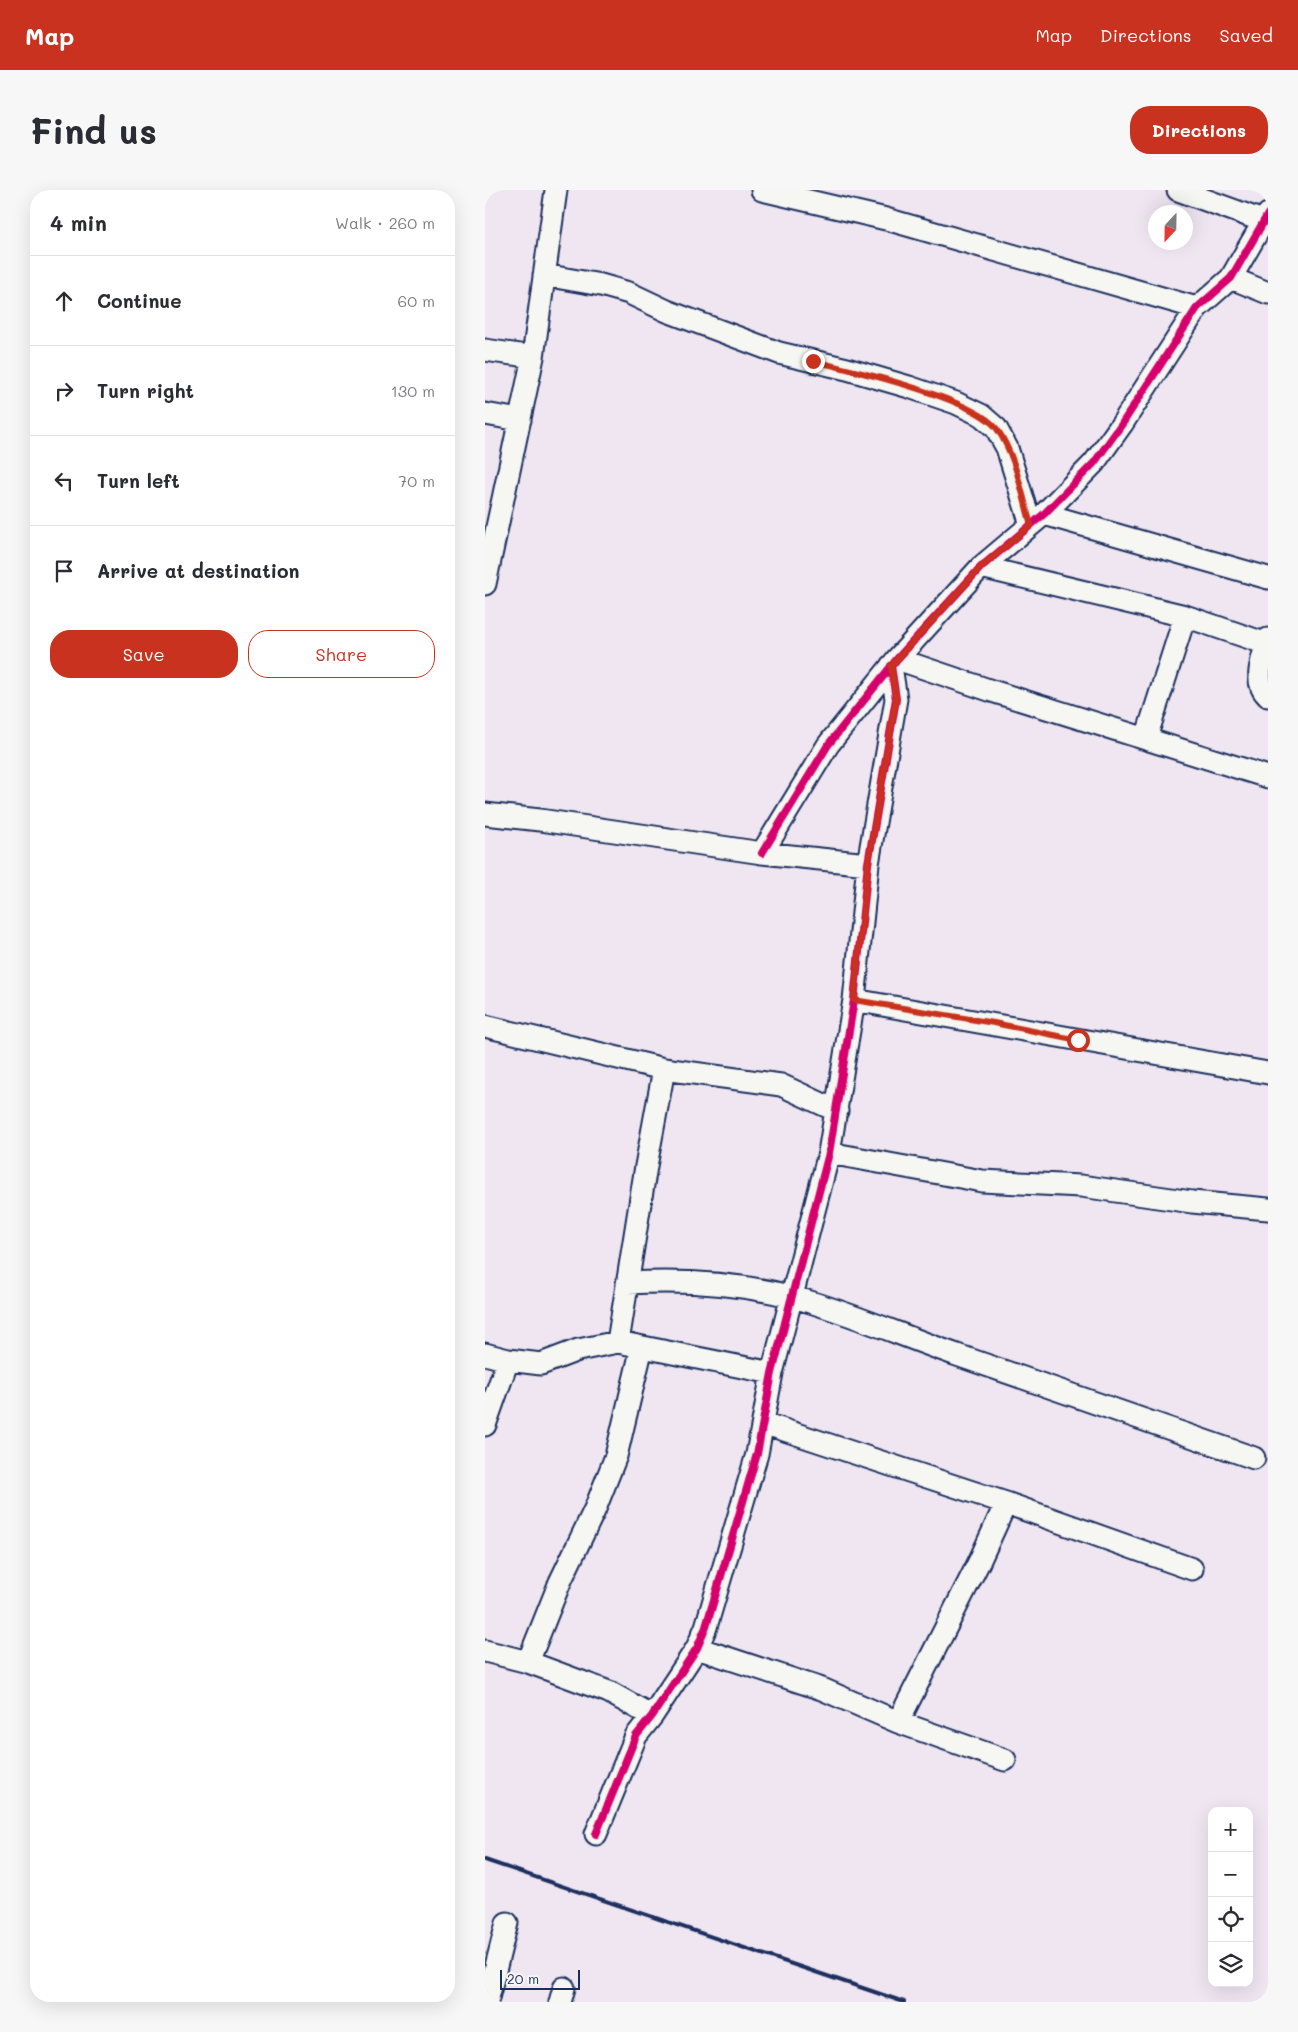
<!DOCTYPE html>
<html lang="en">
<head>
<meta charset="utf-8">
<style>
  :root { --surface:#fff; --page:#f7f7f7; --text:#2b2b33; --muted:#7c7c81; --line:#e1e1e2; --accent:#c8321e }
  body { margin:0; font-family:Mali,sans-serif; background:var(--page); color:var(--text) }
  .controls { position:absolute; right:15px; bottom:15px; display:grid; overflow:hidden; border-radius:10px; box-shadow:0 5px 20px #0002 }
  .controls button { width:45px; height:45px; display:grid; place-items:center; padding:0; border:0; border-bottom:1px solid var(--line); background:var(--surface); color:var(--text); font:25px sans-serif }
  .compass { position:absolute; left:663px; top:15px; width:45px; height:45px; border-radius:50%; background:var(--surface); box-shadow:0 5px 20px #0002; rotate:202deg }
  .scale { position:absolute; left:15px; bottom:12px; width:80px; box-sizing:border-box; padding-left:5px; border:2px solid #1b2f5e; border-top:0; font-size:14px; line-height:18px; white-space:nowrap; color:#1b2f5e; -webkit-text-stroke:4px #f6f6f2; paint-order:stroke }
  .stop { position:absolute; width:15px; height:15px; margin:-11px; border:4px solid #c8321e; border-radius:50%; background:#fff }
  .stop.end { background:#c8321e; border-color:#fff; box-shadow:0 1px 5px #0008 }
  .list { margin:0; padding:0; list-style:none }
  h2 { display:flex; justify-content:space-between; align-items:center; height:65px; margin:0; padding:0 20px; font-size:21px }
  h2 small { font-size:16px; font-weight:400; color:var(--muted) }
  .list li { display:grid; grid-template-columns:32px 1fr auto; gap:15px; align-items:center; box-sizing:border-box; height:90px; padding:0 20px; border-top:1px solid var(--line) }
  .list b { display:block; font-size:19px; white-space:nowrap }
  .list em { font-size:16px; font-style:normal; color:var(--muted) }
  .actions { display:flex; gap:10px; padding:15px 20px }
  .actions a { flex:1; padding:11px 0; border:1px solid var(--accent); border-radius:20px; text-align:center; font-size:18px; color:var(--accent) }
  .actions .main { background:var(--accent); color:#fff }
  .icon { flex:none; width:28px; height:28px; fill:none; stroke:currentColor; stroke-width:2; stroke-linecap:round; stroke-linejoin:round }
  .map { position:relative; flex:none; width:783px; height:1812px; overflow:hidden; border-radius:20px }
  header { display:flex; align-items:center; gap:30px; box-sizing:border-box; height:70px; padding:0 25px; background:var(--accent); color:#fff }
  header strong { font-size:24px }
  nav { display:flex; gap:28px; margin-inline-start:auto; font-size:18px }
  .intro { display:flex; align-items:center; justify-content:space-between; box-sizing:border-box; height:120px; padding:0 30px }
  h1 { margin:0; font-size:35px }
  .button { padding:12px 22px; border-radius:20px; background:var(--accent); color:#fff; font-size:18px; font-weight:700 }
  main { display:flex; gap:30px; padding:0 30px }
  aside { flex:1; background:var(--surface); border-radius:20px; box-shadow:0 5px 20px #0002 }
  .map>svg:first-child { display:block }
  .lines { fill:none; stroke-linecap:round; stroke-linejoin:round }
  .street-casing { stroke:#1b2f5e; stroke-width:25 }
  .street { stroke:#f6f6f2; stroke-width:21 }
  .rail { stroke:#1b2f5e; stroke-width:4 }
  .cycleway-casing { stroke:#f6f6f2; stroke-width:11 }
  .cycleway { stroke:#d6006c; stroke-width:8 }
  .route { stroke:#c8321e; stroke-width:6 }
</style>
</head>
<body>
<header>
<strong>Map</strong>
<nav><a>Map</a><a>Directions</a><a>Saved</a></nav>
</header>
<div class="intro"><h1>Find us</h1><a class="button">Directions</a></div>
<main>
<aside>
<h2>4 min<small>Walk · 260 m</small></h2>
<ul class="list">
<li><svg class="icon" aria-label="ahead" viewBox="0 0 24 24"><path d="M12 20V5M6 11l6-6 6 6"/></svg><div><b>Continue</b></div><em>60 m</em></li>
<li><svg class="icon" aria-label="right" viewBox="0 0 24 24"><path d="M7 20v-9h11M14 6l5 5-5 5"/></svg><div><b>Turn right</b></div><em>130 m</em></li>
<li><svg class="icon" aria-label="left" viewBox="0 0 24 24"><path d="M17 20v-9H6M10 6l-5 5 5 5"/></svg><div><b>Turn left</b></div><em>70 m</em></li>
<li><svg class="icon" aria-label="arrive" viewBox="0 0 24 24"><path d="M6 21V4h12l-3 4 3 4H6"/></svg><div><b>Arrive at destination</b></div></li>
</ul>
<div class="actions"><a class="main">Save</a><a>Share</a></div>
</aside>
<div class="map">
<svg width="783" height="1812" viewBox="0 0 783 1812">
  <rect width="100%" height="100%" fill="#efe6f1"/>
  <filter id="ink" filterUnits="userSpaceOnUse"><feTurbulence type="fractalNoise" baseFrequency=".02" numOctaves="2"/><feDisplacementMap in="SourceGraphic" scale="10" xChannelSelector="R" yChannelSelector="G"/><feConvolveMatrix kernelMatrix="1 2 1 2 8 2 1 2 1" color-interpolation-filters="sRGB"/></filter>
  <g filter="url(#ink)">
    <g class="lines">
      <g class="street-casing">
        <path id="street" d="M277,0L401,29L712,118
          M693,0L778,31
          M59,85L116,95L144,103L182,121L294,163L362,179L424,197L471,213L496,225L511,238L522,258L546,335
          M746,88L783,103
          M0,160L48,167
          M0,224L35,230
          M559,324L783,388
          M496,377L700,426L782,454
          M0,394L48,167L71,0
          M783,449C778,467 767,492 783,506
          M412,469L507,501L783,587
          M661,548L700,426
          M0,624L55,630L277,663L383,674
          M277,663L343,555L412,469L496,377L559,324L609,273L637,234L712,118L746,88L783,24
          M369,810L783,883
          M0,836L179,879L296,895L352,921
          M344,963L497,991L596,996L707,1012L783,1019
          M142,1093C197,1090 255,1093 308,1107C364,1122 417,1146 472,1165C571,1200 670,1234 769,1268
          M133,1152L161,976L179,879
          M0,1164L23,1170L56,1174L93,1160L133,1152L287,1183
          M278,1233L521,1313L707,1379
          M0,1235L23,1170
          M212,1458L337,1499L413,1532L520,1570
          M0,1461L43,1472L124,1502L167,1526
          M43,1472L75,1392L110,1319L131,1266L157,1157
          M413,1532L494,1372L521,1313
          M111,1644L151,1546L167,1526L212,1458L221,1437L272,1264L287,1183L344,963L369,810L383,674L411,509L406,476
          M2,1812L22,1733
          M75,1812L79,1798"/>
      </g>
      <use href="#street" class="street"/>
      <path class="rail" d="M0,1670L419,1812"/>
      <g class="cycleway-casing">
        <path id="cycleway" d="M277,663L343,555L412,469L496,377L559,324L609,273L637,234L712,118L746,88L783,24
          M111,1644L151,1546L167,1526L212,1458L221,1437L272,1264L287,1183L344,963L369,810L383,674L411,509L406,476"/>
      </g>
      <use href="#cycleway" class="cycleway"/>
    </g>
  </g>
  <g class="lines" filter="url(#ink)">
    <path class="route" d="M328,171C367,180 490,208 512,239C531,266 537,304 546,335L496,377L406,476L411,509L383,674L369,810L509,833L593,850"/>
  </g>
</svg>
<div class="controls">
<button>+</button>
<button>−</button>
<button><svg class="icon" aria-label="locate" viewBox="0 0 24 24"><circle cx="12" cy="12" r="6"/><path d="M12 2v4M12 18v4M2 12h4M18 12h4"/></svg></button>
<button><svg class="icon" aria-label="layers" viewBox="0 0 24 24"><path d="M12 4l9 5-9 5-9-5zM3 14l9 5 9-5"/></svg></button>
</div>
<svg class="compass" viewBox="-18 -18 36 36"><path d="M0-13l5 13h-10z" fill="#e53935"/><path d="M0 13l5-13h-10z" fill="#7c7c81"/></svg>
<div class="scale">20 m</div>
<div class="stop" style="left:593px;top:850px"></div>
<div class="stop end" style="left:328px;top:171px"></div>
</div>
</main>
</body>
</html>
